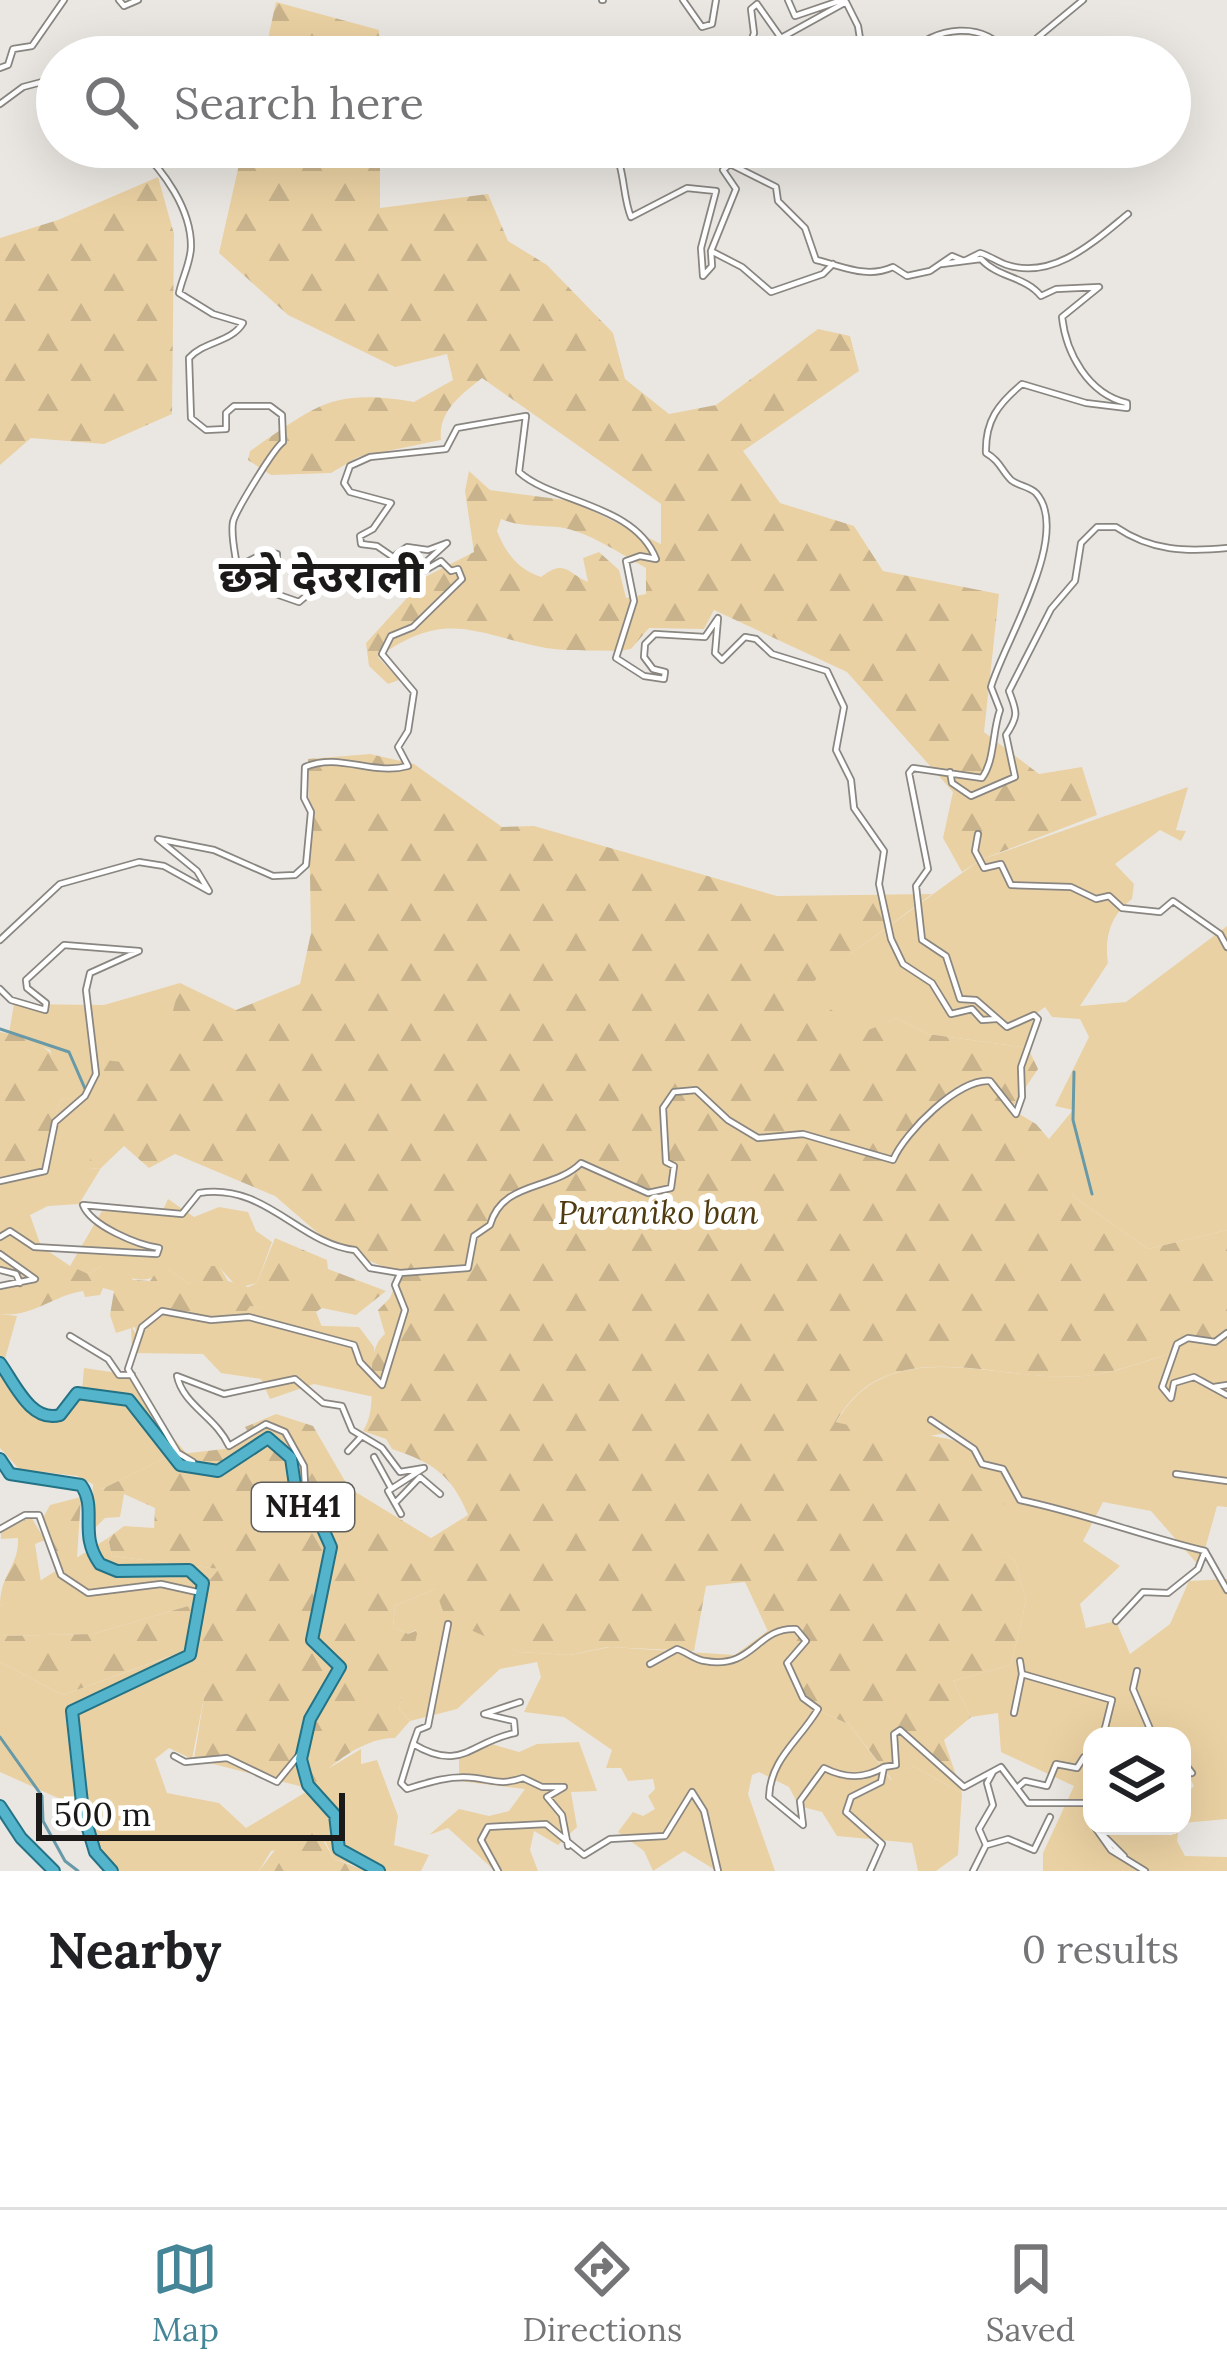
<!DOCTYPE html>
<html lang="en">
<head>
<meta charset="utf-8">
<style>
  :root { --surface:#fff; --page:#f2f2f2; --text:#202124; --muted:#757577; --line:#e0e0e0; --accent:#448597 }
  body { margin:0; font-family:Lora,"Noto Sans Devanagari",serif; background:var(--page); color:var(--text) }
  .controls { position:absolute; right:36px; bottom:36px; display:grid; overflow:hidden; border-radius:24px; box-shadow:0 12px 48px #0002 }
  .controls button { width:108px; height:108px; display:grid; place-items:center; padding:0; border:0; border-bottom:3px solid var(--line); background:var(--surface); color:var(--text); font:60px sans-serif }
  .scale { position:absolute; left:36px; bottom:30px; width:309px; box-sizing:border-box; padding-left:12px; border:6px solid #1b1a18; border-top:0; font-size:33px; line-height:42px; white-space:nowrap; color:#1b1a18; -webkit-text-stroke:9px #fff; paint-order:stroke }
  .list { margin:0; padding:0; list-style:none }
  h2 { display:flex; justify-content:space-between; align-items:center; height:156px; margin:0; padding:0 48px; font-size:51px }
  h2 small { font-size:39px; font-weight:400; color:var(--muted) }
  .icon { flex:none; width:66px; height:66px; fill:none; stroke:currentColor; stroke-width:2; stroke-linecap:round; stroke-linejoin:round }
  .map { position:relative; flex:none; width:1227px; height:1871px; overflow:hidden }
  .search { position:absolute; background:var(--surface); box-shadow:0 12px 48px #0002; left:36px; right:36px; top:36px; height:132px; display:flex; align-items:center; gap:30px; box-sizing:border-box; padding:0 42px; border-radius:66px; color:var(--muted); font-size:45px }
  .sheet { height:336px; background:var(--surface) }
  nav { display:flex; justify-content:space-around; align-items:center; box-sizing:border-box; height:168px; border-top:3px solid var(--line); background:var(--surface); font-size:33px; color:var(--muted) }
  nav a { display:grid; justify-items:center; gap:6px }
  nav .on { color:var(--accent) }
  .map>svg:first-child { display:block }
  .grass { fill:#ead1a3 }
  .forest { fill:url(#forest-firs); fill-rule:evenodd }
  .lines { fill:none; stroke-linecap:round; stroke-linejoin:round }
  .stream { stroke:#6799a8; stroke-width:3 }
  .minor-casing { stroke:#898681; stroke-width:8 }
  .trunk-casing { stroke:#237285; stroke-width:14 }
  .minor { stroke:#fff; stroke-width:4.5 }
  .trunk { stroke:#53b4cc; stroke-width:10 }
  .labels { text-anchor:middle; stroke-width:12; stroke-linejoin:round; paint-order:stroke }
  .shield { fill:#fff; stroke:#5f5f5d; stroke-width:3 }
  .shield-label { font-size:30px; font-weight:bold; fill:#1b1a18 }
  .park-label { font-size:33px; font-style:italic; fill:#503b10; stroke:#fff }
  .district-label { font-size:45px; font-weight:bold; fill:#1b1a18; stroke:#fff }
</style>
</head>
<body>
<div class="map">
<svg width="1227" height="1871" viewBox="0 0 1227 1871">
  <defs>
    <pattern id="forest-firs" width="22" height="20" patternUnits="userSpaceOnUse" patternTransform="scale(3)"><rect width="22" height="20" fill="#ead1a3"/><path d="M5 1l3.5 6h-7zM16 11l3.5 6h-7z" fill="#c8b38c"/></pattern>
  </defs>
  <rect width="100%" height="100%" fill="#eae7e2"/>
  <path class="grass" d="M1188,787L1176,830L1186,831L1181,841L1160,830L1115,864L1134,884L1132,899C1111,914 1104,938 1108,963L1080,1006L1126,1002L1227,926V1230L1148,1249L1073,1196L1049,1139L1073,1110L1055,1106L1089,1037L1080,1019L1052,1017L1045,1007L1034,1015L1028,1048L928,1034L896,1018L864,1033L801,990L980,860Z
    M180,983L160,1067L104,1061L90,1169L101,1168L79,1204L48,1206L30,1215L41,1246L70,1266L102,1211L162,1212L168,1199L194,1217L219,1207L248,1212L256,1231L272,1242L257,1283L238,1288L219,1267L211,1266L189,1284L168,1269C144,1288 128,1278 102,1266L88,1274L0,1289V1282L16,1281L15,1276L0,1274V1177L46,1167L44,1148L61,1100L70,1098L50,1050L9,1033L14,1004L104,1005Z
    M250,1306L265,1308L267,1324L359,1327L374,1347V1397L314,1384L270,1399L261,1379L221,1373L203,1354L132,1353L131,1326L138,1337C150,1298 215,1308 250,1306Z
    M0,1314L17,1316L3,1366L49,1418L82,1391L84,1368L132,1375L161,1424L187,1454L171,1455L102,1489L77,1476L19,1469L0,1448Z
    M1227,1341V1507L1217,1506L1200,1567L1151,1511L1103,1502L1083,1541L1120,1566L1080,1604L1086,1628L1116,1621L1130,1654L1170,1624L1189,1581L1227,1579V1819L1182,1823V1797L1194,1786L1182,1764V1736H1092V1826H1179L1177,1841L1185,1856L1227,1857V1871H1043V1853L1074,1786L1001,1752L998,1713L971,1717L953,1681L1011,1665L1026,1601L1015,1560L972,1532L1001,1479L994,1483L974,1449L946,1433L918,1438L836,1423C890,1325 1008,1388 1092,1375C1138,1369 1181,1344 1227,1341Z
    M108,1538L112,1556L220,1569L188,1606L93,1634L0,1636V1606Z
    M435,1589L488,1636L520,1652L570,1655L610,1647L735,1655L770,1629L801,1702L850,1725L891,1780L913,1766L962,1793L958,1855L936,1871H918L912,1843L837,1836L822,1812L799,1806L789,1787L759,1772L752,1775L748,1794L775,1871H717L684,1851L653,1871L644,1851L618,1832L633,1812L643,1816L655,1809L648,1796L655,1789L653,1779L628,1781L621,1768H606L612,1750L564,1717L524,1712L541,1677L537,1662L500,1669L457,1709L410,1721L399,1709L416,1630L408,1634L393,1627L395,1606Z
    M171,1656L210,1666L192,1759L169,1748L155,1759L167,1793L219,1803L246,1828L311,1789L321,1773L361,1749V1764L377,1760L398,1816L394,1845L429,1855L421,1871H375L334,1859L324,1839L271,1851L259,1871H118L98,1853L83,1802L58,1798L0,1772V1662L63,1695Z
    M579,1742L597,1791L571,1792L577,1827L558,1845L534,1831L530,1850L538,1871H495L448,1828L429,1835L459,1809L489,1816L509,1811L525,1789L459,1781V1756L488,1743L519,1752L537,1744Z"/>
  <path class="forest" d="M276,2L379,30L380,57H264Z
    M243,147H380V208L488,194L508,241L547,265L613,333L625,379L669,414L716,405L818,329L850,336L859,371L743,451L780,503L854,526L883,571L999,594L984,732L1039,774L1082,767L1097,815L980,860L962,872L943,838L953,792L847,672L714,610L704,629L649,628L631,649L619,651C592,650 562,652 536,646C467,630 443,612 378,657L399,680L388,684L369,666L366,643L427,576L474,552L465,491L469,471L490,490L572,501L661,544V504L482,378C461,395 438,411 441,440L358,457L331,473L271,475L248,460L250,451C316,406 331,388 414,402L453,380L447,354L395,367L288,315L219,253ZM501,519C521,527 537,525 558,527C588,531 619,553 646,568V594L626,598L619,570L599,552L583,558L588,582C568,574 566,558 541,577C517,569 506,553 497,531Z
    M158,177L174,234L172,414L104,444L31,438L0,465V238L58,220Z
    M370,754L414,764L502,827L534,826L777,896L932,894L802,990L864,1032L896,1018L928,1034L1028,1048L1038,1069L1011,1109L1036,1124L1054,1145L1073,1196L1148,1249L1227,1230V1341C1181,1345 1138,1368 1093,1375C1009,1388 890,1325 836,1422C869,1432 958,1433 974,1449C982,1457 988,1472 994,1482L1002,1479L1006,1503L973,1532L1015,1560L1026,1601L1011,1665L953,1681L971,1717L944,1740L962,1793L913,1766L892,1780L850,1725L801,1702L745,1582L706,1586L694,1651L608,1647L569,1655L520,1652L446,1619L435,1589L395,1606L393,1627L408,1634L418,1630L399,1709L410,1721L395,1738C366,1737 326,1765 311,1789L194,1759L209,1666L170,1656L63,1695L0,1662V1636L93,1634L188,1606L219,1569L112,1556L108,1538L124,1526L154,1528L155,1508L124,1494L120,1517L105,1518L91,1532L93,1484L102,1489L171,1455L233,1448L249,1434L245,1427L276,1414L313,1426L349,1488L431,1538L468,1515C452,1475 432,1462 392,1449L386,1439L363,1431C382,1403 360,1355 385,1334L378,1310L390,1298L400,1273L334,1247L275,1196L175,1154L149,1168L124,1146L101,1168L89,1169L104,1060L159,1066L180,983L236,1010L300,984L311,933L308,759Z
    M0,1032C39,1037 70,1059 71,1098L61,1100L44,1148L46,1167L0,1177Z
    M275,1238L327,1260L328,1269L386,1291L356,1315L322,1308L316,1312L322,1327L267,1324L259,1318L264,1308L250,1306L243,1316L198,1317L164,1310L142,1325L138,1341L135,1327L116,1333L110,1315L114,1291L103,1288L100,1295L85,1297L83,1291C52,1296 31,1318 0,1314V1289L41,1281L71,1266L88,1274L102,1266L126,1267L133,1280L150,1281L158,1270L168,1269L189,1284L210,1266H219L228,1281L248,1287L257,1283Z
    M81,1497L77,1558L61,1569L43,1518L50,1505Z
    M31,1517L45,1540L35,1544L41,1582L0,1606C0,1573 19,1567 18,1538L1,1539V1532Z
    M322,1817L332,1820L335,1832L324,1842L334,1859L367,1871H259L290,1830Z"/>
  <g class="lines">
    <path class="stream" d="M0,1029L69,1052L86,1091
      M1074,1072L1073,1120L1092,1194
      M0,1737L42,1796L43,1821L65,1861L78,1871"/>
    <g class="minor-casing">
      <path id="minor" d="M119,0L124,6L138,0
        M602,0H603
        M683,0L702,27L712,24L716,0
        M788,0L795,16L842,0
        M746,57L754,33L751,9L757,4L781,38L846,2L858,26L863,57
        M906,57C932,25 988,19 1010,57
        M1032,57L1031,43L1083,0
        M0,68L8,65L13,49L32,46L64,0
        M0,104L23,87L57,78
        M138,147C164,171 191,209 191,246C191,262 182,278 179,293L213,314L243,323C231,343 204,341 189,358L191,418L206,430L226,429V413L234,406H270L282,415L283,442C274,448 235,512 233,522C231,533 234,548 236,560L243,564L266,552L277,554L276,594L299,602L313,590L374,576L388,585L403,583L447,543L428,550L407,547L393,557L377,546L361,544L360,536L373,529L391,503L350,492L344,483L350,466L370,457L446,449L457,428L526,416L519,472C553,503 635,504 656,559L640,556L626,561L634,601L616,658L644,676L664,679L665,672L653,669L644,657L645,644L655,634L705,637L718,618L715,653L722,660L745,637L756,639L772,654L827,671L844,707L836,750L851,780L854,808L884,851L879,884L891,939L903,964L932,983L951,1014L972,1009L982,1020L996,1019
        M610,147C625,160 622,197 631,217L687,188L716,191L701,248L703,276L712,266L711,251L736,189L723,170L730,164L776,187L778,201L805,228L816,260C843,266 866,279 893,267L907,276L930,271L952,256L964,261L980,253C990,256 998,262 1007,265C1054,280 1095,241 1128,214
        M711,251L742,267L771,292L823,274L833,264
        M950,772L952,783L971,796L1015,777L1006,735C1020,714 1016,711 1009,691L1051,609L1075,581L1081,543L1097,527H1116C1151,551 1186,552 1227,548
        M978,834L975,851L984,868L1001,864L1011,885L1071,887L1096,899L1109,896L1122,908L1160,912L1173,901L1220,934L1227,947
        M0,940L60,884L139,862L164,866L209,891L197,871L158,839L214,850L273,876L295,875L306,865L311,812L304,798L305,767C339,752 373,776 408,766L398,747L408,731L414,692L382,654L391,636L413,627L462,579L458,569L451,571L441,561L410,579
        M0,989L11,1000L45,1010L46,1003L27,988L26,980L64,945L139,951L90,973L86,990L96,1074L85,1096L55,1122L45,1171L0,1181
        M0,1237L10,1231L34,1247L157,1254L159,1248C138,1245 91,1226 83,1205L182,1214L199,1193C265,1182 299,1244 355,1250L370,1268L400,1273
        M0,1254L35,1279L0,1286
        M0,1270L16,1274L20,1283
        M400,1273L468,1268L474,1236L490,1225C503,1180 553,1191 581,1163L648,1193L671,1188L674,1166L666,1162L663,1108L674,1092L696,1090L728,1120L758,1138L803,1134L893,1160C905,1132 959,1078 990,1081L1016,1114L1022,1097L1021,1067L1038,1019L1034,1015L1007,1027L976,1000L960,999L946,956L922,940L916,886L928,869L909,773L913,768L982,778C995,760 992,732 1000,710L991,687C1003,644 1073,534 1036,493C1029,486 1018,486 1011,480C1001,470 1000,461 986,453C985,421 998,404 1022,384L1086,403L1127,408V403C1088,394 1066,353 1062,317L1099,287L1056,289L1041,296C1025,276 998,278 981,259L942,264
        M1227,1333L1215,1342L1188,1338L1177,1344L1162,1387L1171,1398L1174,1383L1194,1377L1227,1395
        M70,1336L108,1359L119,1375H132
        M1214,1387L1227,1385
        M931,1420L974,1449L982,1464L1003,1469L1020,1500C1083,1513 1142,1536 1205,1551L1227,1590
        M348,1451L360,1438
        M374,1457L391,1488
        M193,1462L178,1453L128,1369L142,1327L162,1311L211,1320L249,1317L354,1345L360,1362L382,1385L405,1310L395,1285L400,1274
        M1176,1474L1227,1481
        M306,1501L304,1466L285,1432L266,1424L229,1446C216,1417 183,1405 177,1376L224,1394L295,1379L323,1403L342,1406L352,1430L382,1448L400,1472L424,1468L388,1491L401,1514
        M396,1502L420,1477L440,1494
        M0,1529L25,1515H39L61,1575L88,1593L161,1584L197,1592
        M1116,1621L1143,1592L1168,1593L1198,1569L1205,1551
        M1020,1661L1022,1674L1112,1700L1103,1736
        M650,1664L677,1649C687,1652 695,1660 705,1661C754,1670 756,1627 796,1629L806,1641L787,1663L803,1698L818,1709C800,1740 770,1759 769,1797L803,1825L800,1801L824,1768C846,1779 865,1779 884,1767
        M1137,1671L1133,1689L1153,1736
        M520,1702L484,1714L514,1721L515,1733C470,1742 462,1773 413,1744L401,1783L407,1789C429,1782 451,1775 475,1778C496,1781 502,1785 523,1778L542,1787H564L547,1797L562,1815L568,1846
        M1014,1713L1022,1674
        M413,1744L418,1730L428,1726L448,1624
        M174,1756L185,1762L227,1758L277,1782L299,1755
        M1182,1760L1192,1773
        M1017,1788L1025,1781L1047,1786L1056,1764L1077,1768L1084,1757L1092,1758
        M1094,1826L1111,1850L1145,1871
        M1104,1826L1102,1834L1124,1856
        M987,1845L1008,1839L1034,1850L1050,1817
        M498,1871L481,1840L488,1827L546,1824L584,1855L610,1839L665,1836L692,1792L704,1811L718,1871
        M870,1871L882,1844L846,1812L851,1797L881,1782L884,1767L896,1765L894,1734L900,1730L964,1787L1001,1767L1028,1803H1085L1092,1814
        M973,1871L986,1845L979,1829L993,1805L987,1783L993,1772"/>
    </g>
    <g class="trunk-casing">
      <path id="trunk" d="M0,1363C15,1384 31,1423 60,1415L77,1393L129,1400L180,1465L218,1471L268,1438L291,1458L297,1499L319,1520L331,1547L312,1640L340,1667L310,1719L301,1759L308,1785L335,1815L339,1849L379,1871
        M0,1459L10,1474L81,1485C98,1509 78,1534 100,1564L117,1571L189,1570L203,1583L190,1655L72,1711L83,1812L95,1852L112,1871
        M0,1806L21,1838L54,1871"/>
    </g>
    <use href="#minor" class="minor"/>
    <use href="#trunk" class="trunk"/>
  </g>
  <g class="labels">
    <rect class="shield" x="252" y="1483" width="102" height="48" rx="9"/>
    <g class="shield-label">
      <text x="303" y="1517">NH41</text>
    </g>
    <g class="park-label">
      <text x="658" y="1224">Puraniko ban</text>
    </g>
    <g class="district-label">
      <text x="321" y="592">छत्रे देउराली</text>
    </g>
  </g>
</svg>
<div class="controls">
<button><svg class="icon" aria-label="layers" viewBox="0 0 24 24"><path d="M12 4l9 5-9 5-9-5zM3 14l9 5 9-5"/></svg></button>
</div>
<div class="scale">500 m</div>
<div class="search"><svg class="icon" aria-label="search" viewBox="0 0 24 24"><circle cx="10" cy="10" r="6"/><path d="M15 15l6 6"/></svg>Search here</div>
</div>
<section class="sheet">
<h2>Nearby<small>0 results</small></h2>
<ul class="list">
</ul>
</section>
<nav>
<a class="on"><svg class="icon" aria-label="map" viewBox="0 0 24 24"><path d="M3 6l6-2 6 2 6-2v14l-6 2-6-2-6 2zM9 4v14M15 6v14"/></svg>Map</a>
<a><svg class="icon" aria-label="directions" viewBox="0 0 24 24"><path d="M12 3l9 9-9 9-9-9zM9 14v-3h6M13 9l2 2-2 2"/></svg>Directions</a>
<a><svg class="icon" aria-label="saved" viewBox="0 0 24 24"><path d="M7 4h10v16l-5-4-5 4z"/></svg>Saved</a>
</nav>
</body>
</html>
